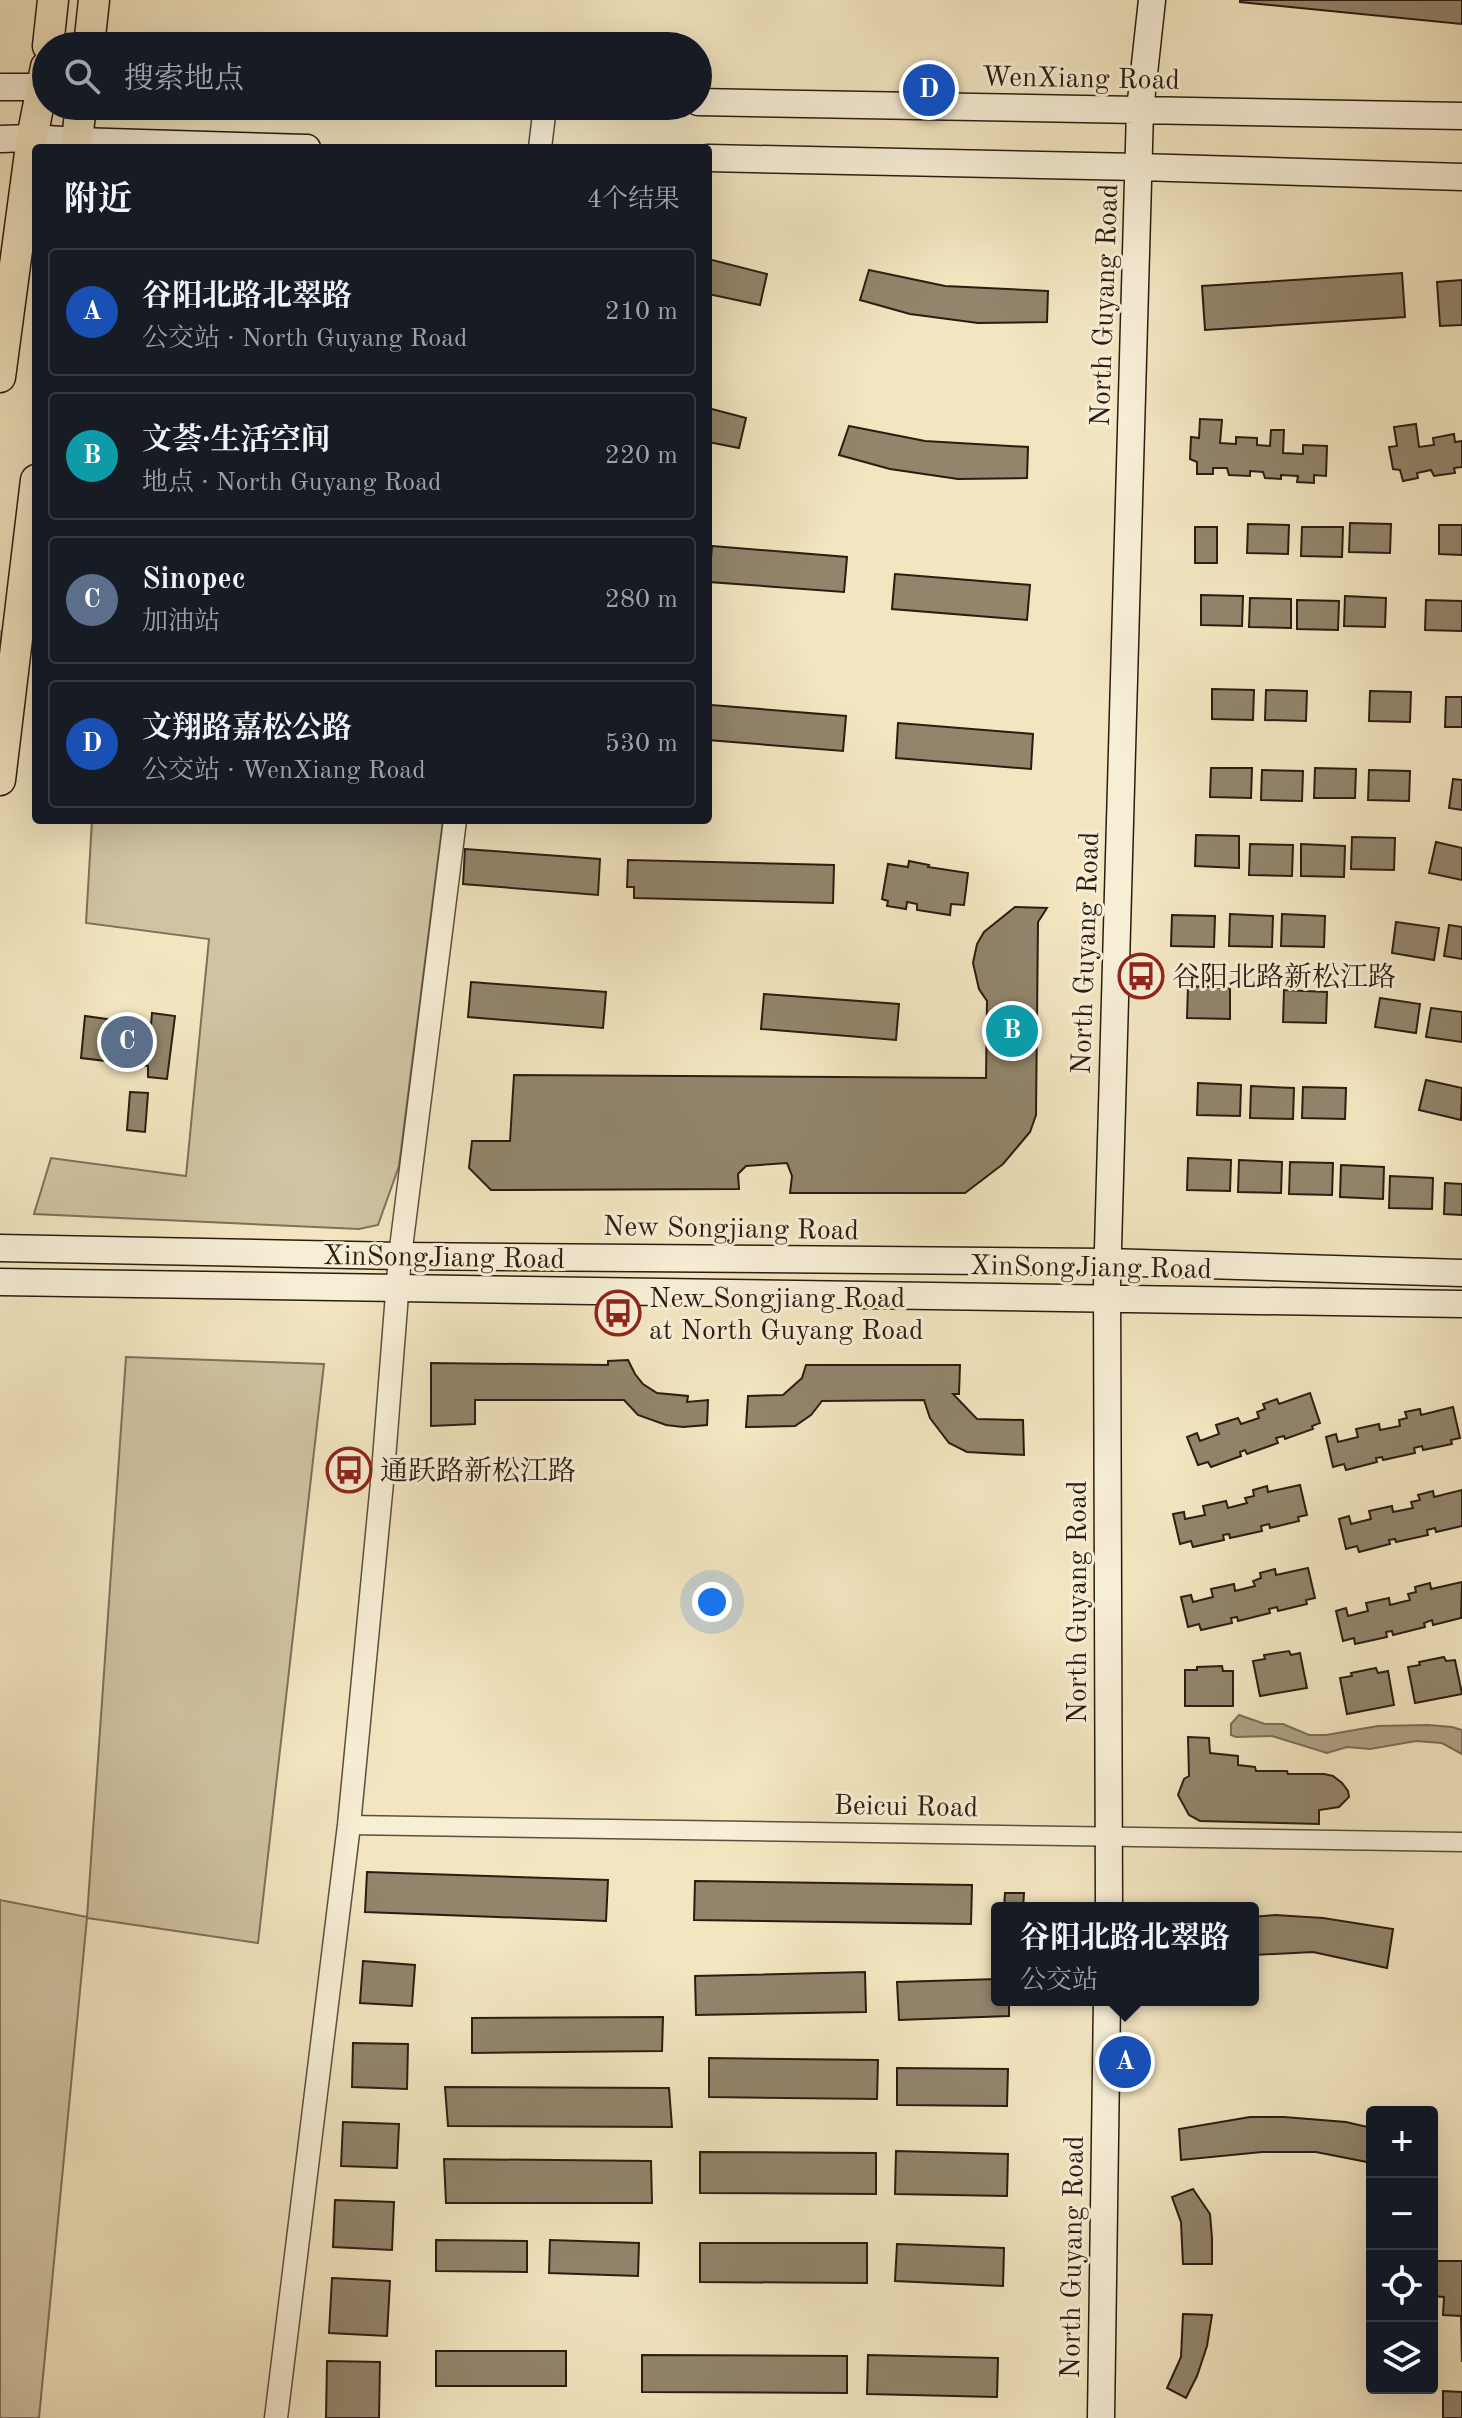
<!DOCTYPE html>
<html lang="zh">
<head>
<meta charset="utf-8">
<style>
  :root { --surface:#171b24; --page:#242831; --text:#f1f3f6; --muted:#9ea1a6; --line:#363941; --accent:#0b8043 }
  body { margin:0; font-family:"Old Standard TT","Noto Serif SC",serif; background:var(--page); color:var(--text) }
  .controls { position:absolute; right:24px; bottom:24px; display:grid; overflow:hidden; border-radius:8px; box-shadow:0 8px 32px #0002 }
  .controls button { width:72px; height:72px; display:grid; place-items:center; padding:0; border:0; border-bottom:2px solid var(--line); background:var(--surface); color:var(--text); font:40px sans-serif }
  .you { position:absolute; left:712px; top:1602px; width:28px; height:28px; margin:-20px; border:6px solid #fff; border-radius:50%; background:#1a73e8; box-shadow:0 0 0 12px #1a73e833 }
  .badge { display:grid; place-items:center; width:52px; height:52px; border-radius:50%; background:var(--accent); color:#fff; font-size:26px; font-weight:700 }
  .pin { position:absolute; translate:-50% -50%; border:4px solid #fff; box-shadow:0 2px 8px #0006 }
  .popup { position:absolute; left:991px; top:1902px; width:268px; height:104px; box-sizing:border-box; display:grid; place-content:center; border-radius:8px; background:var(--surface); filter:drop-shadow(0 2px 6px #0005); font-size:26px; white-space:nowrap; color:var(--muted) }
  .popup b { font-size:30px; color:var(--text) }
  .popup::after { content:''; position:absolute; left:50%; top:100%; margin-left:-16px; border:16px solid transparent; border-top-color:var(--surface) }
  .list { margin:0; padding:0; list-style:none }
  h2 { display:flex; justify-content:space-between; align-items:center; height:104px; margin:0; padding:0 32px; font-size:34px }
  h2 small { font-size:26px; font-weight:400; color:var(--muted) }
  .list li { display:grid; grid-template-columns:52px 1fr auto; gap:24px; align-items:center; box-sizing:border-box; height:128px; margin:0 16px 16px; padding:0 16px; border:2px solid var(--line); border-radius:8px }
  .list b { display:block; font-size:30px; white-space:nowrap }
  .list p { margin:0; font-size:26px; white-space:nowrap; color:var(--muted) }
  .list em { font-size:26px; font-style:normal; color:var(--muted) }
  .icon { flex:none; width:44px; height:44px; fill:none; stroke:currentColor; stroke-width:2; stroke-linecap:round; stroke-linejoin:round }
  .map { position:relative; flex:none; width:1462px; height:2418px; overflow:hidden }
  .search { position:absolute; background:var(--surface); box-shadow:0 8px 32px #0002; left:32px; top:32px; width:680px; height:88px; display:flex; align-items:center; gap:20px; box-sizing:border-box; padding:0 28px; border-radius:44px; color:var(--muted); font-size:30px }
  .panel { position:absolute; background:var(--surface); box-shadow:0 8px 32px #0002; left:32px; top:144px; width:680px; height:680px; border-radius:8px }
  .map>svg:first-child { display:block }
  .green { fill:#d0c3a2; stroke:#7e705a; stroke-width:2 }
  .water { fill:#aea184; stroke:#7a6c56; stroke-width:2 }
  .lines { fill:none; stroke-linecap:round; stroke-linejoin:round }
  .canal { stroke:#aea184; stroke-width:20 }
  .building { fill:#92856c; stroke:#2b1c11; stroke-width:2 }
  .minor-casing { stroke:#5d4e3d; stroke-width:21 }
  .tertiary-casing { stroke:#5d4e3d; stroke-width:25 }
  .secondary-casing { stroke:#2b1c11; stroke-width:29 }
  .primary-casing { stroke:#2b1c11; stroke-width:33 }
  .minor { stroke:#f7eed6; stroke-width:18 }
  .tertiary { stroke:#f7eed6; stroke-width:22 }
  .secondary { stroke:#f7eed6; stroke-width:26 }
  .primary { stroke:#f2e5c0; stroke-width:30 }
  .labels { text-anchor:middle; stroke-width:6; stroke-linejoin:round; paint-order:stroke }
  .street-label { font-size:28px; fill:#2b1c11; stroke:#f7eed6 }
  .poi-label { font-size:28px; fill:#2b1c11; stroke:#f7eed6; text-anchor:start }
</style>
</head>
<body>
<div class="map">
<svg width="1462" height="2418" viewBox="0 0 1462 2418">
  <rect width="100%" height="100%" fill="#f2e5c0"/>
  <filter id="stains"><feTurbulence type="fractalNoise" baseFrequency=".0025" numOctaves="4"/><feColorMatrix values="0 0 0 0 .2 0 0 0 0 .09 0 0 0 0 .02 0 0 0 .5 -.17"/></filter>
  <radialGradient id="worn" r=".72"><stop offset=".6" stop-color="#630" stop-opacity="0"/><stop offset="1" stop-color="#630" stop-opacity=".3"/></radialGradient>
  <path class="green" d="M92,820H443L399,1166L378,1225L359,1229L34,1214L51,1158L186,1176L209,939L86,923Z
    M126,1357L324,1364L258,1943L87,1918L39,2418H0V1900L87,1917Z"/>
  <path class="water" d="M1239,1715L1265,1724H1283L1309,1735H1326L1378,1726L1428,1725L1452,1727L1462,1730V1754L1442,1743L1416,1741L1370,1749L1347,1747L1327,1753L1272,1736L1236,1737L1231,1735V1724Z"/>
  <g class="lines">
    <path class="canal" d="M0,640L36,644"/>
  </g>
  <path class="building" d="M1240,0H1462V24L1240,2Z
    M708,259L767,274L760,305L708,294Z
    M869,270L945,286L1048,291L1047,322L978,323L910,314L860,300Z
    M1402,273L1405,317L1205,330L1202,286Z
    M1462,280V325L1440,326L1437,282Z
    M708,408L746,418L739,448L708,442Z
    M1200,419L1222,420L1220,443L1236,444V437L1257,438V445L1270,446L1271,430H1284L1283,453L1303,454V445L1327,446L1326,476L1314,475V483L1297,482L1298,476L1281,475V479L1265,478L1263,472L1250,471V476L1229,475L1227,468H1213V474H1197V462L1190,459L1191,437L1199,438Z
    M1416,424L1419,447L1434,445L1433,438L1454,434L1455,442L1462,441V467L1454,468L1455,473L1434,476L1431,470L1417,473L1418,478L1403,481L1400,470L1393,469L1389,447L1397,446L1394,427Z
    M849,426L925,441L1028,447L1027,478L958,479L890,469L839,455Z
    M1350,523L1391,524L1390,553L1349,552Z
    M1248,524L1289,525L1288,554L1247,553Z
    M1439,525H1462V555L1439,554Z
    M1195,527H1217V563H1195Z
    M1302,527H1343L1342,557L1301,556Z
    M712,546L847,557L844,592L709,582Z
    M895,574L1030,585L1027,620L892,609Z
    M1201,595L1243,596L1242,626L1201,625Z
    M1345,596L1386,598L1385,627L1344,626Z
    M1250,598L1291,599V628L1249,627Z
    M1297,600L1339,601L1338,630L1297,629Z
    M1426,600L1462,601V631L1425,630Z
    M1212,689L1254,690L1253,720L1212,719Z
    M1266,690L1307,691L1306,721L1265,720Z
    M1370,691L1411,692L1410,722L1369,721Z
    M1446,697H1462V727H1445Z
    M711,705L846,716L843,751L708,740Z
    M898,723L1033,734L1031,769L896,758Z
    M1211,768H1252L1251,798L1210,797Z
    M1315,768L1356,769L1355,798H1314Z
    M1262,770L1303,771L1302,801L1261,800Z
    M1369,770L1410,771L1409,801L1368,800Z
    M1453,779L1462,780V810L1449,808Z
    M1196,835L1239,836V868L1195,866Z
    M1352,837L1395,838L1394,870L1351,869Z
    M1436,842L1462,848V880L1429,873Z
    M1250,844L1293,845L1292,876L1249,875Z
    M1301,844L1345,846L1344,877L1301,876Z
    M465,849L600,859L598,895L463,884Z
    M628,860L834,865L833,903L634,898V887H627Z
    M909,861L929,865L928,867L968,873L964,905L951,904L950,915L917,910V904L907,902L906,909L887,906L888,901L882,899L888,864L908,867Z
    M1015,907L1047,908L1038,922L1036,1115L1030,1132L1003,1164L965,1193H790L792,1176L787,1163L746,1166L738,1174L739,1189L491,1190L469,1168L472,1141H510L514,1075L986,1078L987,1001L979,989L973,963L977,944L984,932Z
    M1230,914L1273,916L1272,947L1229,946Z
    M1282,914L1325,916L1324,947L1281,946Z
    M1172,915L1215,916L1214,947L1171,946Z
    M1396,922L1439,928L1434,960L1392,953Z
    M1449,925L1462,927V959L1444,956Z
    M471,982L606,992L603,1028L468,1017Z
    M1188,986L1230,988V1019L1187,1018Z
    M1284,990L1327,992L1326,1023L1283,1022Z
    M764,994L899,1004L896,1040L761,1029Z
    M1380,998L1420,1004L1416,1033L1375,1027Z
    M1431,1008L1462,1012V1042L1426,1037Z
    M152,1013L175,1016L167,1079L148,1077V1066L81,1058L85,1016L151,1025Z
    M1426,1080L1462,1088L1461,1120L1419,1110Z
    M1198,1083L1241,1085L1240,1116L1197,1115Z
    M1251,1086L1294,1088L1293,1119L1250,1118Z
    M1303,1087L1346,1088L1345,1119L1302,1118Z
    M130,1092L148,1093L145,1132L127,1130Z
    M1188,1158L1231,1160L1230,1191L1187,1190Z
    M1239,1160L1282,1162L1281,1193L1238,1192Z
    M1290,1162L1333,1163L1332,1195L1289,1194Z
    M1341,1165L1384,1167L1383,1199L1340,1197Z
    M1390,1176L1433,1178L1432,1209L1389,1208Z
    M1445,1183L1462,1184V1215L1444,1214Z
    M628,1360L635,1374L643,1384L657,1393L688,1396L687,1402L708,1400L707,1425L683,1427L666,1425L638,1415L624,1400H475V1424L431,1426V1363L608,1365V1361Z
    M806,1365H960L959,1394H953L977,1419L1023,1420L1024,1455L967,1452L949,1443L930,1418L924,1400L822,1401L811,1415L795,1426L746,1427L748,1396L783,1395L802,1378Z
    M1310,1393L1320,1423L1312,1426L1313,1429L1285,1439L1284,1436L1276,1438L1278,1443L1247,1454L1245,1450L1240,1452L1241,1456L1211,1467L1208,1462L1198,1465L1187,1437L1197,1433L1200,1441L1219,1434L1216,1425L1238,1418L1241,1424L1259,1418L1257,1412L1265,1409L1263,1404L1277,1399L1279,1404Z
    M1453,1407L1460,1438L1451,1440L1452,1444L1423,1450L1422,1446L1414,1448L1415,1453L1383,1460L1382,1457L1376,1458L1377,1462L1346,1470L1344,1464L1333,1467L1326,1437L1336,1434L1338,1442L1358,1437L1356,1429L1379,1424L1380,1430L1400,1426L1399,1420L1407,1418L1405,1412L1420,1409L1421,1415Z
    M1300,1485L1307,1515L1298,1517L1299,1521L1270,1528L1269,1524L1261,1526L1262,1531L1230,1538L1229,1534L1223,1535L1224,1540L1193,1547L1191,1541L1180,1544L1173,1514L1184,1512L1185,1519L1205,1515L1203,1506L1226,1501L1228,1508L1247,1503L1245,1498L1254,1496L1253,1490L1267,1486L1268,1492Z
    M1462,1490V1526L1436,1532L1435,1528L1427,1530L1428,1535L1396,1542L1395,1539L1389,1540L1390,1544L1359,1552L1357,1546L1346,1549L1339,1519L1349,1516L1351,1524L1371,1519L1369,1511L1392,1506L1393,1512L1413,1508L1411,1502L1420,1500L1418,1495L1433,1491L1434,1497Z
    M1308,1568L1315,1598L1306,1600L1307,1604L1278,1611L1277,1607L1269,1609L1270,1613L1238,1621L1237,1617L1231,1618L1232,1623L1201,1630L1199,1624L1188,1627L1181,1597L1191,1595L1193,1602L1213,1597L1211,1589L1234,1584L1235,1591L1255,1586L1253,1581L1261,1578L1260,1573L1275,1569L1276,1575Z
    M1462,1582L1461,1618L1433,1625L1432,1620L1424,1623L1425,1627L1393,1635L1392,1631L1386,1632L1387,1637L1355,1644L1354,1638L1343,1641L1336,1611L1346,1608L1348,1616L1368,1611L1366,1603L1389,1598L1390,1605L1410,1600L1408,1594L1416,1592L1415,1587L1430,1583L1431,1589Z
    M1289,1651L1291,1655L1300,1653L1307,1688L1260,1696L1253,1661L1265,1659L1264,1655Z
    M1444,1657L1446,1661L1455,1660L1462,1694L1415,1703L1408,1667L1420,1665L1419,1662Z
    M1222,1666L1223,1671H1233V1706H1185V1670H1197V1667Z
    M1376,1668L1378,1673L1388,1671L1394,1705L1347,1714L1340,1678L1352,1676L1351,1673Z
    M1188,1737L1209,1738L1210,1753L1238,1756V1765L1255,1767L1256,1771H1287L1288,1774H1324L1333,1776L1342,1783L1348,1791L1349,1797L1339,1807L1319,1810V1824L1200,1821L1189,1815L1178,1795L1184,1779L1189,1776Z
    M367,1872L608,1880L606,1921L365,1912Z
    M695,1881L972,1885L971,1924L694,1920Z
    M1005,1893H1024L1023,1908H1004Z
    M1275,1915L1323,1918L1393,1929L1387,1968L1313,1952L1253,1955V1917Z
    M363,1961L415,1965L412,2006L360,2003Z
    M865,1972L866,2012L696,2015L695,1976Z
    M997,1979V2000H1009V2016L899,2020L897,1982Z
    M663,2017L662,2051L472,2053V2018Z
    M353,2043L408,2044L407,2089L352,2087Z
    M709,2058L878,2060L877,2099L709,2097Z
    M897,2068L1008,2069L1007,2106L897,2105Z
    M445,2087L669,2088L672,2127L448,2126Z
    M1250,2117H1284L1346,2122L1372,2128V2163L1316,2152H1262L1181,2160L1179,2129Z
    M343,2122L399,2124L397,2168L341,2166Z
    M896,2151L1008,2154L1007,2196L895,2194Z
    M700,2152L876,2153V2194L700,2193Z
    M444,2159L651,2161L652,2203H446Z
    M1193,2189L1210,2214L1212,2238V2264H1183L1181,2222L1172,2197Z
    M335,2200L394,2202L392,2250L333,2247Z
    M436,2240L527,2241V2272L436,2271Z
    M550,2240L639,2243L638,2276L549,2273Z
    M700,2243H867V2283L700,2282Z
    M897,2244L1004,2248L1003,2286L895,2281Z
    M1432,2261H1462V2362L1461,2316L1443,2315L1444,2297L1432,2296Z
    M332,2278L390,2281L387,2336L329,2333Z
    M1183,2314L1212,2315L1207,2346L1197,2376L1186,2398L1167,2388L1181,2357Z
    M436,2351H566V2386H436Z
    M642,2355L847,2356V2393L642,2392Z
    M868,2355L998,2358L997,2397L867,2394Z
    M327,2361L380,2362L379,2418H326Z
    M1443,2391L1462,2392V2418H1443Z"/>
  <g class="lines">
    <g class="minor-casing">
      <path id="minor" d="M349,1825L1462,1842"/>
    </g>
    <g class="tertiary-casing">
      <path id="tertiary" d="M540,148L545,106
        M276,2418L349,1825L383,1472L400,1256L455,820"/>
    </g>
    <g class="secondary-casing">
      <path id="secondary" d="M0,87H46
        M698,102L1462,116
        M0,139L32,138L77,141L307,148
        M708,158L1139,167L1462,177
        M0,1248L400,1256L1107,1262L1462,1273
        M0,1282L1462,1304
        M1109,1908L1107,1284L1140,110L1152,0
        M1101,2418L1107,2000"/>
    </g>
    <g class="primary-casing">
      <path id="primary" d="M48,46L53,0
        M89,46L94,0
        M76,148L81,106
        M0,377L32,138L46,67
        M0,780L36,480"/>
    </g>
    <use href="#minor" class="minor"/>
    <use href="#tertiary" class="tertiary"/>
    <use href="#secondary" class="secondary"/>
    <use href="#primary" class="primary"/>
  </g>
  <defs>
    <g id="bus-ring" transform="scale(2.3)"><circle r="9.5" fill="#f7eed6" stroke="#8f2418" stroke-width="1.5"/><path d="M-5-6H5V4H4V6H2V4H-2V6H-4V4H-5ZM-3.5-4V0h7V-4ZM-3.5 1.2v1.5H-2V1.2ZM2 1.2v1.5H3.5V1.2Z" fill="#8f2418"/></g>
  </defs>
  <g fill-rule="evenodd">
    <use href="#bus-ring" x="1141" y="976"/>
    <use href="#bus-ring" x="618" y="1313"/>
    <use href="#bus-ring" x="349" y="1470"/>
  </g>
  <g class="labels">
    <g class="street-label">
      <text transform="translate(1081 77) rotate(1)" y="10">WenXiang Road</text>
      <text transform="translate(1103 305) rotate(-88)" y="10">North Guyang Road</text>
      <text transform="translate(1084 953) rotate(-88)" y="10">North Guyang Road</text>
      <text transform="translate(731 1227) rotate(1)" y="10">New Songjiang Road</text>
      <text transform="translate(444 1256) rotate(1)" y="10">XinSongJiang Road</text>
      <text transform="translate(1091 1266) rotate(1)" y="10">XinSongJiang Road</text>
      <text transform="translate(1076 1602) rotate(-90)" y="10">North Guyang Road</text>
      <text transform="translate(906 1805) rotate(1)" y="10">Beicui Road</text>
      <text transform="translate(1071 2257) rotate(-89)" y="10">North Guyang Road</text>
    </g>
    <g class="poi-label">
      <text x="1172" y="986">谷阳北路新松江路</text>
      <text x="649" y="1307">New Songjiang Road<tspan x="649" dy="32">at North Guyang Road</tspan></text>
      <text x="380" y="1480">通跃路新松江路</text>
    </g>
  </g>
  <rect width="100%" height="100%" filter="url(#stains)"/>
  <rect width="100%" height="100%" fill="url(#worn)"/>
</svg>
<div class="controls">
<button>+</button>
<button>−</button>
<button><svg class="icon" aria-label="locate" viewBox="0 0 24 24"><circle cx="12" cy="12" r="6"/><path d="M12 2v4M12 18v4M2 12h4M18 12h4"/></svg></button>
<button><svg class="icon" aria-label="layers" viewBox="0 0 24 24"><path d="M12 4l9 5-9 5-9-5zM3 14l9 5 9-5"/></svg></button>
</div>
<div class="you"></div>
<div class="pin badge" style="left:1125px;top:2062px;background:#1a4fb4">A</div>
<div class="popup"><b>谷阳北路北翠路</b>公交站</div>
<div class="pin badge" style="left:1012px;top:1031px;background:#0f9aa8">B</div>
<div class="pin badge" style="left:127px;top:1042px;background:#5c6f8a">C</div>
<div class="pin badge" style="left:929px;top:90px;background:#1a4fb4">D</div>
<div class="search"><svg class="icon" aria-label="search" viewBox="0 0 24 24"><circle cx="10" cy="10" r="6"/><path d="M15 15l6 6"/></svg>搜索地点</div>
<section class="panel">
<h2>附近<small>4个结果</small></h2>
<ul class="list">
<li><span class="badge" style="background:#1a4fb4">A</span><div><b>谷阳北路北翠路</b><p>公交站 · North Guyang Road</p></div><em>210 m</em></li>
<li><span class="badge" style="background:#0f9aa8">B</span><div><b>文荟·生活空间</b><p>地点 · North Guyang Road</p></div><em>220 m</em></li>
<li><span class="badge" style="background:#5c6f8a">C</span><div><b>Sinopec</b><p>加油站</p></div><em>280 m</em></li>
<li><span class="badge" style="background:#1a4fb4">D</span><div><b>文翔路嘉松公路</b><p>公交站 · WenXiang Road</p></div><em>530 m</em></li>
</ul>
</section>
</div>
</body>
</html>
